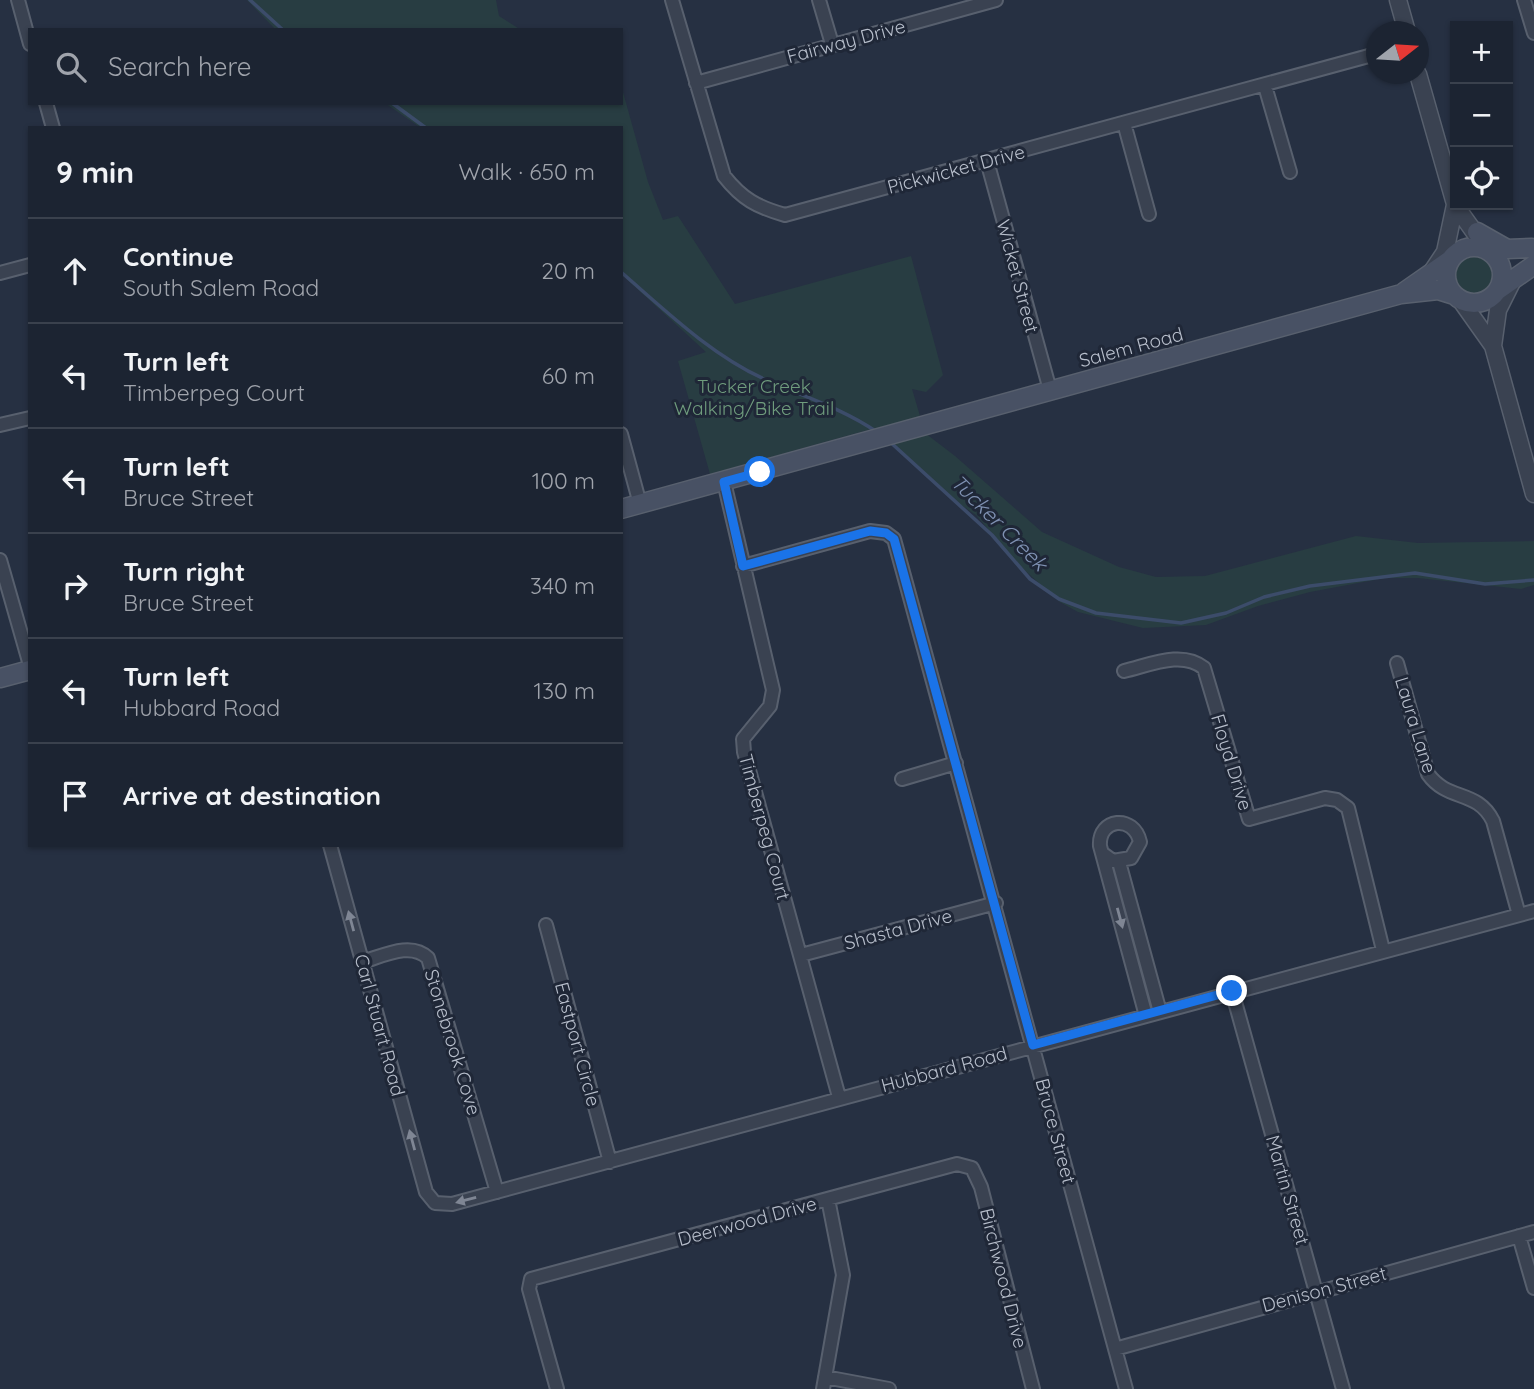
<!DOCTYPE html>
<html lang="en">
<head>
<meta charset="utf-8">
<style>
  :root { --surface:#1c2432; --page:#29303e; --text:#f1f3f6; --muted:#a0a4ac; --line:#3a414d }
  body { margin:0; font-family:Quicksand,sans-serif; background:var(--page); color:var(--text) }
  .controls { position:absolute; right:21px; top:21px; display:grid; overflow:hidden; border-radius:0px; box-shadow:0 2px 5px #0004 }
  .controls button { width:63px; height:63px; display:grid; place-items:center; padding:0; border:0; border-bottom:2px solid var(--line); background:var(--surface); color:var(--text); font:35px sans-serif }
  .compass { position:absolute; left:1366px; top:21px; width:63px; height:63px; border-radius:50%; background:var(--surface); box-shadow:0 2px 5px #0004; rotate:73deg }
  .stop { position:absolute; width:21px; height:21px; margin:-16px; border:5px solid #1a73e8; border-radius:50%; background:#fff }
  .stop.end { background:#1a73e8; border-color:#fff; box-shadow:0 2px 7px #0008 }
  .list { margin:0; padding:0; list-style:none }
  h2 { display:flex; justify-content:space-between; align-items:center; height:91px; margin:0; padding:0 28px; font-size:30px }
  h2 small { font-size:23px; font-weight:400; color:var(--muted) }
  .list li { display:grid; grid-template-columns:46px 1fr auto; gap:21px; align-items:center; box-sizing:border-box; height:105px; padding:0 28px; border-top:2px solid var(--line) }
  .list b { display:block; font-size:26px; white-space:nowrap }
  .list p { margin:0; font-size:23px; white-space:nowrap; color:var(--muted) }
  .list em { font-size:23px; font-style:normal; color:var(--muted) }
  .icon { flex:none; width:38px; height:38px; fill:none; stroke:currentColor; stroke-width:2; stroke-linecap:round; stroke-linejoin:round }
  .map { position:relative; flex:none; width:1534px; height:1389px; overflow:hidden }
  .search { position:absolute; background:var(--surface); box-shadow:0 2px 5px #0004; left:28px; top:28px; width:595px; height:77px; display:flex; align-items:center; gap:18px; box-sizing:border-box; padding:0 24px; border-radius:0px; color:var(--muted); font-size:26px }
  .panel { position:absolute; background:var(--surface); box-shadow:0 2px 5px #0004; left:28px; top:126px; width:595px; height:721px; border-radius:0px }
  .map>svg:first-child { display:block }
  .green { fill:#283d42 }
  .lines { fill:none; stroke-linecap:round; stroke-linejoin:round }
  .stream { stroke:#3c4c6a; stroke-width:3.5 }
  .minor-casing { stroke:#58606e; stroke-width:16 }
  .tertiary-casing { stroke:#58606e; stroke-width:19 }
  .secondary-casing { stroke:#58606e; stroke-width:21 }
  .minor { stroke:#3a4251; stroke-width:12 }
  .tertiary { stroke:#3a4251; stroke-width:16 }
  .secondary { stroke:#485164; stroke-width:18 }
  .oneway { fill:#7f8694 }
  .route { stroke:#1a73e8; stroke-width:9 }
  .labels { text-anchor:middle; stroke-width:6; stroke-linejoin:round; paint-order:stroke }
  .street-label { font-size:19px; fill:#b7becb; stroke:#1f2737 }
  .park-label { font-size:19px; fill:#6f9c7d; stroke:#1f2737 }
  .water-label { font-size:21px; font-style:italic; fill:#7f91b2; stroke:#1f2737 }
</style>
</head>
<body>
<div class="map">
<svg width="1534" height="1389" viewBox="0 0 1534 1389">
  <rect width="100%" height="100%" fill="#263042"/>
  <path class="green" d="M247,0H496L499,16L521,30H276Z
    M621,85L648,182L663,220L678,216L735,304L911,256L943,375L926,392L912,389L925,433L955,456L1042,532L1119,567L1156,577L1205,576L1356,536L1418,543L1534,541V585L1521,589L1418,578H1385L1310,592L1258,606L1206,625L1143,628L1078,612L1060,602L1020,566L976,515L955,501L875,428L710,474L678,361L706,352L621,274V128H421L385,103H621Z
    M1456 275a18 18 0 1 1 36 0a18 18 0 1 1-36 0Z"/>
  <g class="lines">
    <path class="stream" d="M250,0L283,30
      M392,103L426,128
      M621,272C666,311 710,354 764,379C802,396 842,408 877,432
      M889,441L992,535L1030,579L1059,599L1096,613L1181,623L1226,613L1264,597L1310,586L1415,573L1485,584L1534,580"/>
    <g class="minor-casing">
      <path id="minor" d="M18,0L30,44
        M672,0L724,176C742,199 757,207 785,215L1376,54
        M819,0L832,44
        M1524,0L1534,33
        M696,83L996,0
        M1265,86L1290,172
        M46,103L53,128
        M1124,123L1149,214
        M987,161L1050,390
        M0,273L30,265
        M0,425L30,418
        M621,434L640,504
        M724,482L773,690L770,706L743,739L744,752L839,1097
        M0,560L30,665
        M743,566L870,531L886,533L894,539L1126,1389
        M1397,663L1428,774C1448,802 1477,789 1493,821L1519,915
        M1124,671C1150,665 1182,650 1204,668L1249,819L1325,798L1337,800L1348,808L1383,950
        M902,779L956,763
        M330,845L426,1192L435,1203L452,1204L1534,911
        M1102,853L1113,861L1131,858L1140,842C1134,814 1098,818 1100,846L1146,1016
        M1119,862L1160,1012
        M546,925L610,1162
        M801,955L996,903
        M362,962C383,956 411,941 428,958L497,1192
        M1232,991L1343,1389
        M1519,1236L1534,1288
        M1115,1349L1534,1232
        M825,1377L889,1389
        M557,1389L529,1289L531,1279L957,1164L972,1168L981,1187L1033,1389
        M823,1389L843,1275L828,1199"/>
    </g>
    <g class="tertiary-casing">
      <path id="tertiary" d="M1398,0L1407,32
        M1418,74L1455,204
        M1455,205L1487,250
        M1433,270L1445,252L1455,205
        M1459,298L1493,346L1534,494
        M1493,346L1498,310L1512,282"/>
    </g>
    <g class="secondary-casing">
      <path id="secondary" d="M1477,232L1507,249L1532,248L1534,250
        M1446 275a28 28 0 1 1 56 0a28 28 0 1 1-56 0Z
        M1498,290L1534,265
        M1404,292L1450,260
        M621,509L1401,294L1438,290L1454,295
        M0,678L30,670"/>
    </g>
    <use href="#minor" class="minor"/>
    <use href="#tertiary" class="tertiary"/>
    <use href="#secondary" class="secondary"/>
  </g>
  <defs><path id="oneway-solid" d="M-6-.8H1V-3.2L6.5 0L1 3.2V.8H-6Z" transform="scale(1.75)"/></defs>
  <g class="oneway">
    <use href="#oneway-solid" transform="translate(1120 918) rotate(75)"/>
    <use href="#oneway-solid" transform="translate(351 921) rotate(-105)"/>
    <use href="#oneway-solid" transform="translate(412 1140) rotate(-105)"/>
    <use href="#oneway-solid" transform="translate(466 1200) rotate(165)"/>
  </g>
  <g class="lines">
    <path class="route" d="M760,472L724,482L743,566L870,531L886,533L894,539L1033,1045L1232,991"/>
  </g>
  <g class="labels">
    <g class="street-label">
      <text transform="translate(846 41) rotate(-15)" y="7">Fairway Drive</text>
      <text transform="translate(956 169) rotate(-15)" y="7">Pickwicket Drive</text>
      <text transform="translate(1018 276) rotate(75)" y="7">Wicket Street</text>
      <text transform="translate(1131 347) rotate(-15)" y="7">Salem Road</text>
      <text transform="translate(1416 725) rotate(73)" y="7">Laura Lane</text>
      <text transform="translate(1232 762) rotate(73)" y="7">Floyd Drive</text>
      <text transform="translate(765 827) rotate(75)" y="7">Timberpeg Court</text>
      <text transform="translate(898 929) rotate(-15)" y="7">Shasta Drive</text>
      <text transform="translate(380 1025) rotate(75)" y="7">Carl Stuart Road</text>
      <text transform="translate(453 1042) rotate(73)" y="7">Stonebrook Cove</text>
      <text transform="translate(578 1044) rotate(75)" y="7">Eastport Circle</text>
      <text transform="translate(944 1069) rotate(-15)" y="7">Hubbard Road</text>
      <text transform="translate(1056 1131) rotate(75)" y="7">Bruce Street</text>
      <text transform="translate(1288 1190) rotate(74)" y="7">Martin Street</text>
      <text transform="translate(747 1221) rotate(-15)" y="7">Deerwood Drive</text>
      <text transform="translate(1004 1278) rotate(76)" y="7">Birchwood Drive</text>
      <text transform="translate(1324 1289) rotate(-15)" y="7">Denison Street</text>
    </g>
    <g class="park-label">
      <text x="754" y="393">Tucker Creek<tspan x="754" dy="22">Walking/Bike Trail</tspan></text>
    </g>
    <g class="water-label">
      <text transform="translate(999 523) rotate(45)" y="7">Tucker Creek</text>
    </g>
  </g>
</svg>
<div class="controls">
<button>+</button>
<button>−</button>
<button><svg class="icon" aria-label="locate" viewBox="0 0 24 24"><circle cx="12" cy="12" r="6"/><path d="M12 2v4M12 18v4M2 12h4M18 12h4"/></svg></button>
</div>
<svg class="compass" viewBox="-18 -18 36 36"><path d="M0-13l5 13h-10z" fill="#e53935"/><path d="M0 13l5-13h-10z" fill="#a0a4ac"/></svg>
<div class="stop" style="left:760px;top:472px"></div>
<div class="stop end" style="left:1232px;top:991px"></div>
<div class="search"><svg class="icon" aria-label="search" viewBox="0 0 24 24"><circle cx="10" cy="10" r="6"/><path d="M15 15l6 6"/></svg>Search here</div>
<section class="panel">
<h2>9 min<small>Walk · 650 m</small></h2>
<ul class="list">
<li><svg class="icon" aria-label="ahead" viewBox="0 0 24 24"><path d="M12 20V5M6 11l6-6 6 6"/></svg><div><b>Continue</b><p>South Salem Road</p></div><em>20 m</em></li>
<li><svg class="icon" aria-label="left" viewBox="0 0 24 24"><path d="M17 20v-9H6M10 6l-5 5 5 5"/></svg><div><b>Turn left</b><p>Timberpeg Court</p></div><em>60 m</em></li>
<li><svg class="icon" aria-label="left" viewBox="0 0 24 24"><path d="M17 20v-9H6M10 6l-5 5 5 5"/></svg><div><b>Turn left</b><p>Bruce Street</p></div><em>100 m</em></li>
<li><svg class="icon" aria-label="right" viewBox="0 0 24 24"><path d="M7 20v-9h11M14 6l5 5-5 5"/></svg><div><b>Turn right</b><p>Bruce Street</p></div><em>340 m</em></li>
<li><svg class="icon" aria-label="left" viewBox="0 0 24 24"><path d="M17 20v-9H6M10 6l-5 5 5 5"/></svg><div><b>Turn left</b><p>Hubbard Road</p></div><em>130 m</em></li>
<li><svg class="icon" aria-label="arrive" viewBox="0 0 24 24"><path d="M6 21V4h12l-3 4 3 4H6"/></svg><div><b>Arrive at destination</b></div></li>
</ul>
</section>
</div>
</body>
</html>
